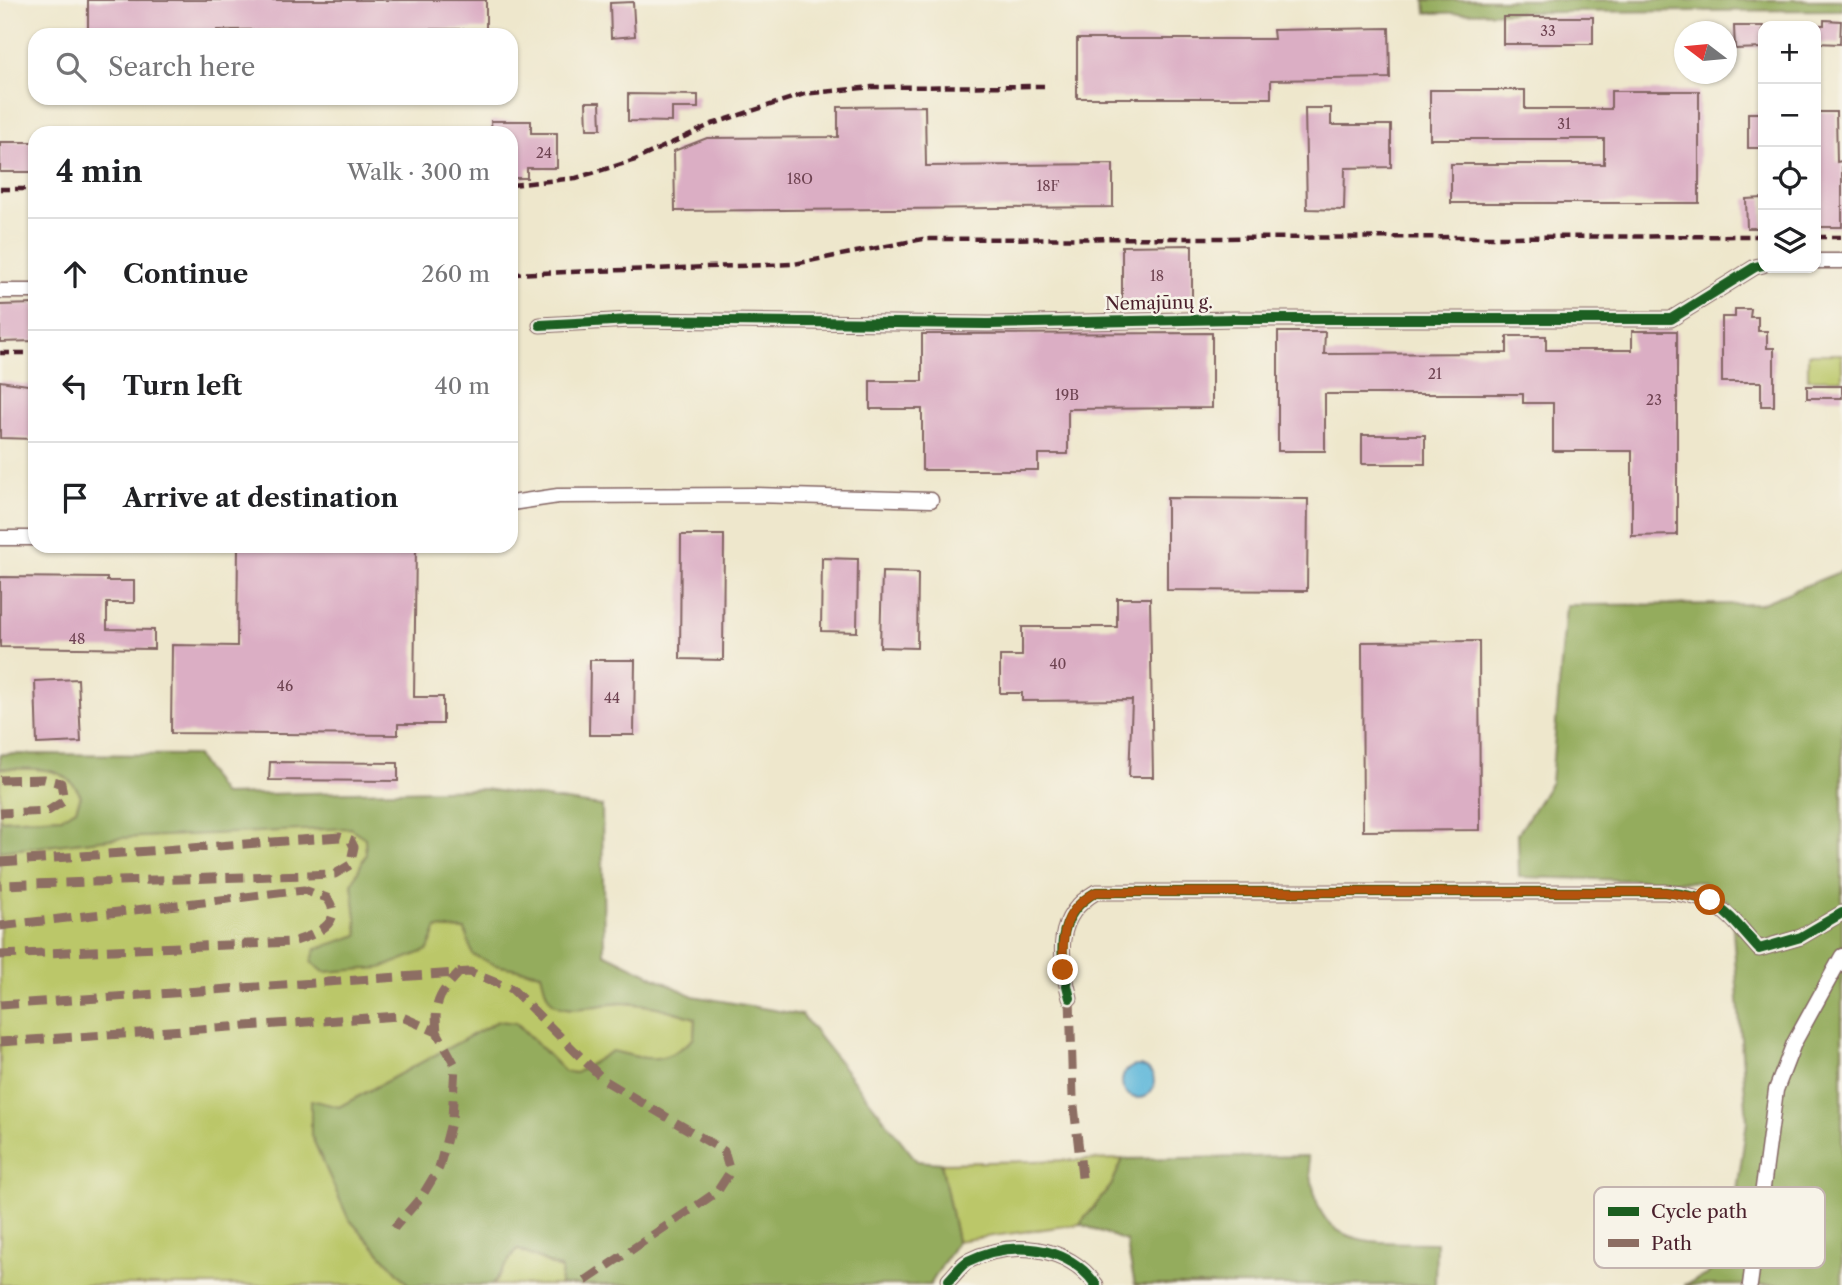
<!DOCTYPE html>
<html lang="en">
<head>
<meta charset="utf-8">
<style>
  :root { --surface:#fff; --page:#f6f6f6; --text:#202124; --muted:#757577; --line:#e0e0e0 }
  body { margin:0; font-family:"Libre Caslon Text",serif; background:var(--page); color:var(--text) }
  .controls { position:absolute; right:21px; top:21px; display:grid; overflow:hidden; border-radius:14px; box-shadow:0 2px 5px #0004 }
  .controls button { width:63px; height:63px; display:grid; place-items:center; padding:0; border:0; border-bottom:2px solid var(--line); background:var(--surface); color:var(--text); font:35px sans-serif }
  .compass { position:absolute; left:1674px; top:21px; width:63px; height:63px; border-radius:50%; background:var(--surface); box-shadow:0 2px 5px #0004; rotate:286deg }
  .stop { position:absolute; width:21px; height:21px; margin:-16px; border:5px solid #b45309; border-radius:50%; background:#fff }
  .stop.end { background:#b45309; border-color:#fff; box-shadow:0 2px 7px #0008 }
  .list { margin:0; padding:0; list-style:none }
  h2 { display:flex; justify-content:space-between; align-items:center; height:91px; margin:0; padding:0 28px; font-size:30px }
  h2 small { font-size:23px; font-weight:400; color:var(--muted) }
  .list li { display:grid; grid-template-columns:46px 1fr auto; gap:21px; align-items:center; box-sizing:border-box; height:112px; padding:0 28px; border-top:2px solid var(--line) }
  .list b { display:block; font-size:26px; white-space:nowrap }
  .list em { font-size:23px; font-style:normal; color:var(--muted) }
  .icon { flex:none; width:38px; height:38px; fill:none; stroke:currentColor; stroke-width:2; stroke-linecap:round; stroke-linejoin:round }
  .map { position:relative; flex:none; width:1842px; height:1285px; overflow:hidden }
  .search { position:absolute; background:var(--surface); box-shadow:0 2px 5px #0004; left:28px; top:28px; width:490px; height:77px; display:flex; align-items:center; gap:18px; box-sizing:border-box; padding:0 24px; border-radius:21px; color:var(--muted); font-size:26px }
  .panel { position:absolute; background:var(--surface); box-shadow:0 2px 5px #0004; left:28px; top:126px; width:490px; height:427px; border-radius:21px }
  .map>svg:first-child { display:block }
  .green { fill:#bbc769; stroke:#82734a; stroke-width:2 }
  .forest { fill:#94ac5d; stroke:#6f6644; stroke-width:2 }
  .water { fill:#5db7da; stroke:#546b82; stroke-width:2 }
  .building { fill:#dbaec4 }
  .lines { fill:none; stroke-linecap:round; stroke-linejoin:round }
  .street-casing { stroke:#836563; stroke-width:17 }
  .street { stroke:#fff; stroke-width:14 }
  .rail { stroke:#4a1f2b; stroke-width:4.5; stroke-dasharray:10 5; stroke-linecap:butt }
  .quiet { stroke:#8d6e63; stroke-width:9; stroke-dasharray:18 9; stroke-linecap:butt }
  .cycleway-casing { stroke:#f7f3e8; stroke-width:15 }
  .cycleway { stroke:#1b5e20; stroke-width:10 }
  .route { stroke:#b45309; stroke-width:9 }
  .labels { text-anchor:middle; stroke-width:5; stroke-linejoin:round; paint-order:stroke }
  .number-label { font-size:14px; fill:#6e4351 }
  .street-label { font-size:18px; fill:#4a1f2b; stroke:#f7f3e8 }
  .key { fill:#f7f3e8; stroke:#c3b3af; stroke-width:2 }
  .key-label { font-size:19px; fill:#4a1f2b }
</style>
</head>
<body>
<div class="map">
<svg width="1842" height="1285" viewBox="0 0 1842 1285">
  <rect width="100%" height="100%" fill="#f7f3e8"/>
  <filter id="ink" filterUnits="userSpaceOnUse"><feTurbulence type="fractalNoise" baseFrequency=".0143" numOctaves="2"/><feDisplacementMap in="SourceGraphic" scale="14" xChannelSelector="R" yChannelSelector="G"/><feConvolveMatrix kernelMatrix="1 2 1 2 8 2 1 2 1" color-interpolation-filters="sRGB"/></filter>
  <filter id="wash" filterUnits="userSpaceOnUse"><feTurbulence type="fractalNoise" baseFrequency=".00686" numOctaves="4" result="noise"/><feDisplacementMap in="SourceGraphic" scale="28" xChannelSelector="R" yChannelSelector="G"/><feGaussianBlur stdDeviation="1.57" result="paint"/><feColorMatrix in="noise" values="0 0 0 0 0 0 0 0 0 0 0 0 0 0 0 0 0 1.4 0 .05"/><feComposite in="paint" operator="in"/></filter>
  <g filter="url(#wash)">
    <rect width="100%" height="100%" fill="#eee7cc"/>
    <path class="green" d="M1808,354H1842V379H1808Z
      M0,768C33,770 64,762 81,795L76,809L62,817L0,820Z
      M327,828H350L365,837L366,854L352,884L359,935L316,950L437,928L465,930L495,965L541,973L547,994L570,1008L624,1003L657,1007L695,1018L694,1038C664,1065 649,1061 612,1051L576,1073L565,1072L517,1023L498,1021L339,1107L348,1218L409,1285H0V851L119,838Z
      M1123,1159L1111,1186L1080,1224L957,1241L941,1163Z
      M517,1249L562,1270L560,1285H493Z"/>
    <path class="forest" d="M1425,0H1842V10L1426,13Z
      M1842,571V1285H1684L1707,1275L1730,1241L1747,1121L1731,904L1703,882L1519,877L1518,834L1551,782L1566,605L1760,604Z
      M0,754L196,755L223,795L484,789L602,806L604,953L693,996L802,1015L917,1161L941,1163L957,1241L930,1285H560L562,1269L517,1249L492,1285H409L348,1218L311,1135V1100L339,1107L498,1021L516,1023L565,1072L576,1073L612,1051C648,1060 665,1065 694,1038L695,1018C672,1011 649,1003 625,1003C604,1002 578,1014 558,1006C546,1001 544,984 541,973L495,965L473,955L465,930L437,928L428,950L381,968L324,972L311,962L316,949L358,935L352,884L366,854L365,838L350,828L119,838L0,851V820L62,817L76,809L81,796C64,762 33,770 0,768Z
      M1307,1156C1312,1174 1313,1200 1323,1215C1343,1250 1401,1241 1436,1243L1435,1285H1135L1126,1241L1080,1224L1111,1186L1123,1159Z"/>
    <path class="water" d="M1122 1082a16 16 0 1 1 32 0a16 16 0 1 1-32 0Z"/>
    <g id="blocks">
      <path class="building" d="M88,0H486V29L217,30V35H88Z
        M633,2L635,36L611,38L610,3Z
        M1503,17H1593V44H1503Z
        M1824,20L1841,21L1840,44L1816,43V25H1824Z
        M1734,26H1763V48L1735,49Z
        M1389,28L1390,78L1271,80V98H1077V39H1274L1273,30Z
        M1430,90H1525V109H1611V91H1699V203H1451V164H1604V139H1430Z
        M628,94L698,95V108H672V122L628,121Z
        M586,102H600L601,129H587Z
        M925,106L926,166L1113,164V207L675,211L674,151L707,138L838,137V107Z
        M1305,108H1331V125H1391V167L1345,168L1344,210L1307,209Z
        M1816,112H1836L1837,162L1842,161V227H1816Z
        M1748,113H1763V148H1748Z
        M491,121H531V133H557V168H527V178H511V133H492Z
        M0,142H35V172H0Z
        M1763,198V228H1747L1746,199Z
        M1192,245V306L1122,307V246Z
        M35,304V341L0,342V305Z
        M1735,309H1751L1750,317H1758V331H1767V348H1774V406H1761V382H1722V317H1735Z
        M1632,331H1677V535L1632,536V451H1553V403H1523V394H1325V451H1278V332H1325L1324,354L1507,353V336H1546V350H1632Z
        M1212,333V408L1068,409V454H1038V470H922V409H870V381H922V334Z
        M0,381L35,386V439L0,438Z
        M1807,386H1842V398H1807Z
        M1362,435H1425V464H1362Z
        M1167,498L1308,499L1307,591L1167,590Z
        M681,535H724L723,660L680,659Z
        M238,546H416L414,697H443V724H398V735L171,733L172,645L237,646Z
        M822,558L858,559L857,632L821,631Z
        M882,572L918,573L917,648L880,647Z
        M0,577L107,578V581H134V603H107V629L154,630V649L0,647Z
        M1117,598H1150L1153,777H1129L1132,700L1022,701V693H1000V656H1022V627H1117Z
        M1479,641L1480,830L1363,831L1362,642Z
        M590,660H635L634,735H589Z
        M78,679L81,742L37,744L35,681Z
        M270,762L398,763V781L269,780Z"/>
    </g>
  </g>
  <g filter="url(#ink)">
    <use href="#blocks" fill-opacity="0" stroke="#836563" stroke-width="2"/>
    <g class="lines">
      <g class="street-casing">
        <path id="street" d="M1816,261H1842
          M0,291H35
          M540,325L630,320L988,324L1234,319H1671L1755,267L1763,265
          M511,503L558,496L755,495L931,500
          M0,538H35
          M1070,998C1059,956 1054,916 1096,892H1665C1719,897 1724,910 1759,949L1801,937L1842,913
          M949,1280C955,1274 961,1265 968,1261C1010,1240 1067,1244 1096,1285
          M1750,1285L1776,1090L1794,1043L1842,956"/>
      </g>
      <use href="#street" class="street"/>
      <path class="rail" d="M511,185L576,178L635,160L712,124L804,94L872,87L1044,86
        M0,189H35
        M1816,237H1842
        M511,274L794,264L923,239L1763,236
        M0,353H35"/>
      <path class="quiet" d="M0,780L44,779L61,783L64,801L48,811L0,813
        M0,862L340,837L351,841L354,847L350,865L335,874L0,885
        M0,926L304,890L327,898C347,924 311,936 292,942L0,955
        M1070,998L1073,1097L1083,1186
        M0,1005L470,972L512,989L604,1080L724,1151L730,1172L717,1192L579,1285
        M437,1032C434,1002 438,995 459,973
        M0,1042L400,1016L437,1032L455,1065L452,1119L439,1168L422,1196L394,1228"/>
      <g class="cycleway-casing">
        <path id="cycleway" d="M540,325L630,320L988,324L1234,319H1671L1755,267L1763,265
          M1070,998C1059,956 1054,916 1096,892H1665C1719,897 1724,910 1759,949L1801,937L1842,913
          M949,1280C955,1274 961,1265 968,1261C1010,1240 1067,1244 1096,1285"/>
      </g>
      <use href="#cycleway" class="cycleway"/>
    </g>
  </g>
  <g class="lines" filter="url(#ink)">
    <path class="route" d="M1063,970C1063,933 1061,912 1096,892H1665L1710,900"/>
  </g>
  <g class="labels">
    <g class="number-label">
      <text x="1548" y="36">33</text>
      <text x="1564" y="129">31</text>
      <text x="544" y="158">24</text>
      <text x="800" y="184">18O</text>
      <text x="1048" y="191">18F</text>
      <text x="1157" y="281">18</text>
      <text x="1435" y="379">21</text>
      <text x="1067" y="400">19B</text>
      <text x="1654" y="405">23</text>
      <text x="77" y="644">48</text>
      <text x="1058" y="669">40</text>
      <text x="285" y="691">46</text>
      <text x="612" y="703">44</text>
    </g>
    <g class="street-label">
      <text transform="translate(1159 303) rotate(-1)" y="6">Nemajūnų g.</text>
    </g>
  </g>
  <rect x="1594" y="1187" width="231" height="81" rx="10" class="key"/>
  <rect x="1608" y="1207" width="31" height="9" fill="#1b5e20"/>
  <rect x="1608" y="1239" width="31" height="8" fill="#8d6e63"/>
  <g class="key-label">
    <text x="1651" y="1218">Cycle path</text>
    <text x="1651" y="1250">Path</text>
  </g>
</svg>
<div class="controls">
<button>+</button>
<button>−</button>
<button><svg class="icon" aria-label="locate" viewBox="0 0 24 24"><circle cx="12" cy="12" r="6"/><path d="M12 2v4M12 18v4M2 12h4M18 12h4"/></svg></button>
<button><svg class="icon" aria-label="layers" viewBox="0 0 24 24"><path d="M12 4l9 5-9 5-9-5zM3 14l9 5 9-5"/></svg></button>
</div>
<svg class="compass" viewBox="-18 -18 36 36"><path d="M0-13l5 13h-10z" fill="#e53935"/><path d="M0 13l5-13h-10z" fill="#757577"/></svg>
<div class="stop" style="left:1710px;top:900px"></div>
<div class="stop end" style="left:1063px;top:970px"></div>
<div class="search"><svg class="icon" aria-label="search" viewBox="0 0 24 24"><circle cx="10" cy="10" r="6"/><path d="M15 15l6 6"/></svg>Search here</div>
<section class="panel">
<h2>4 min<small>Walk · 300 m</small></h2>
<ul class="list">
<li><svg class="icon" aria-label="ahead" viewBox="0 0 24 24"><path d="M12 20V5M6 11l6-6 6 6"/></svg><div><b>Continue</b></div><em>260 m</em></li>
<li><svg class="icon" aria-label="left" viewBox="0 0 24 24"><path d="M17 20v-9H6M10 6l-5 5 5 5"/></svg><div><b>Turn left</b></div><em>40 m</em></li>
<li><svg class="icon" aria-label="arrive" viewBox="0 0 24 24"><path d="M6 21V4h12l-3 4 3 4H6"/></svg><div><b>Arrive at destination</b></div></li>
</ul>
</section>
</div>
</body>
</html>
